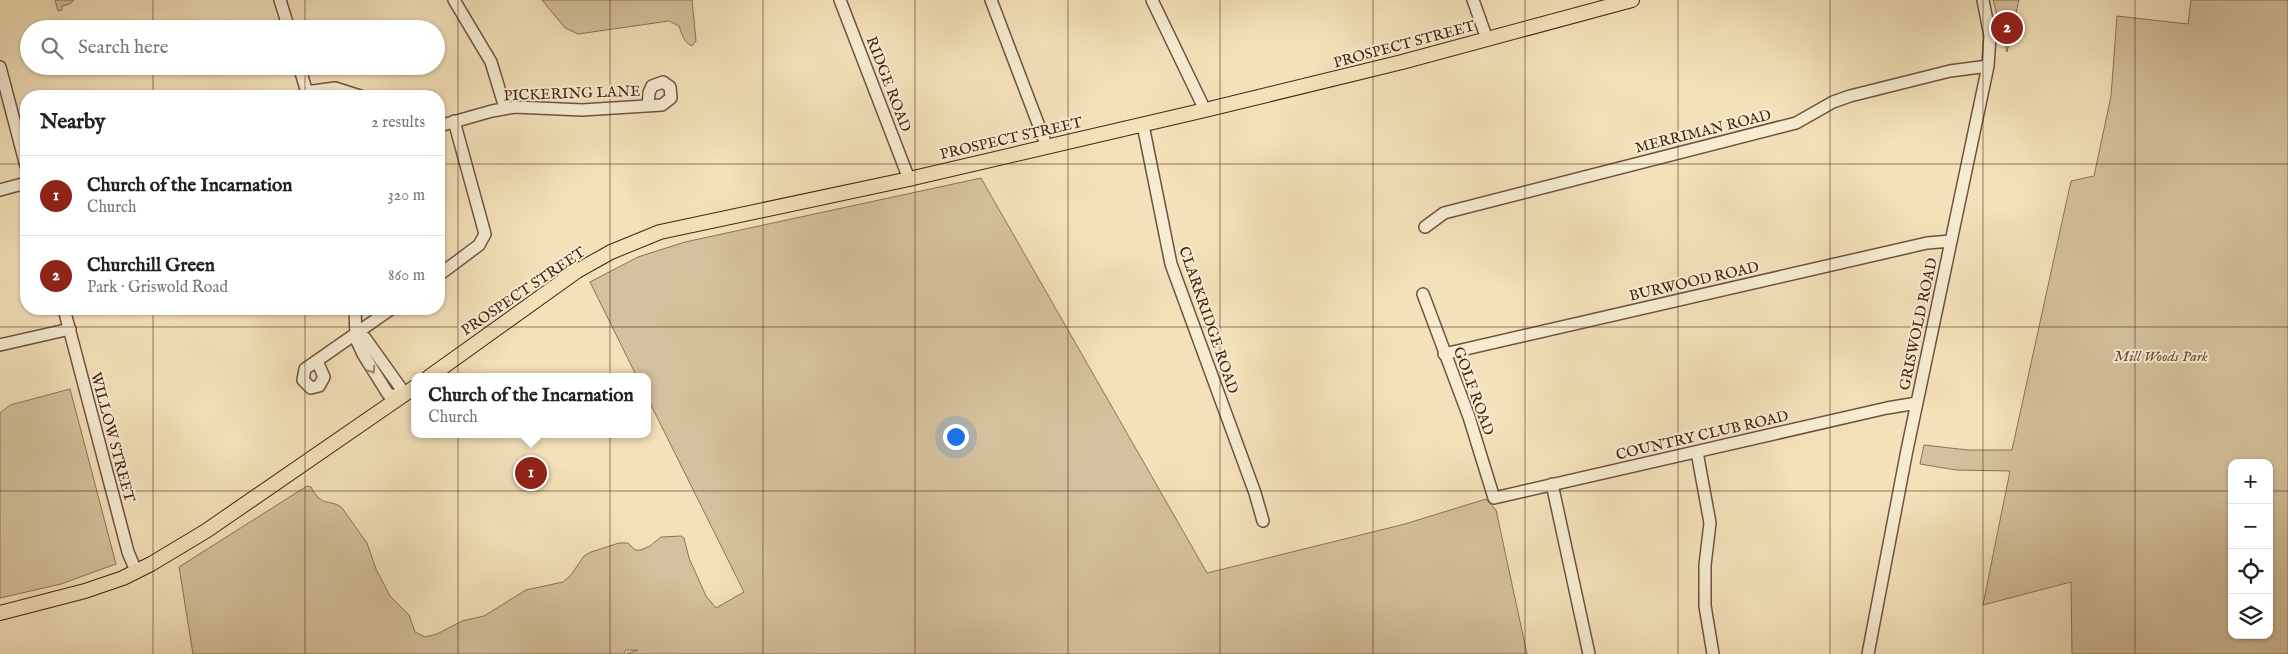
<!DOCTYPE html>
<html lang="en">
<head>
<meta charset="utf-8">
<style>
  :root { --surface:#fff; --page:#f6f6f6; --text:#222; --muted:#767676; --line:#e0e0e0; --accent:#8f2418 }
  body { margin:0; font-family:"IM FELL English",serif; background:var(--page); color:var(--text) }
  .controls { position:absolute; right:15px; bottom:15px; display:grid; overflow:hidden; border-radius:10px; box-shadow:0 1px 4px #0004 }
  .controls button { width:45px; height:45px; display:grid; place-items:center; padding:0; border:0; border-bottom:1px solid var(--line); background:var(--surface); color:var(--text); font:25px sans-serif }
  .you { position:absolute; left:955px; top:436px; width:18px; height:18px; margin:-12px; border:4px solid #fff; border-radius:50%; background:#1a73e8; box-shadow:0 0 0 8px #1a73e833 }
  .badge { display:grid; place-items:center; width:32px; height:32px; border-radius:50%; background:var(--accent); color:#fff; font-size:16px; font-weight:700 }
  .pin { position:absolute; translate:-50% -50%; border:2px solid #fff; box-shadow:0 1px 5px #0006 }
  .popup { position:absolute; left:411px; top:373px; width:240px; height:65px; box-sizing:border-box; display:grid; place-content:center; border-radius:10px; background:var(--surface); filter:drop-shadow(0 1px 4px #0005); font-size:16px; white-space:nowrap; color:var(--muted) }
  .popup b { font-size:19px; color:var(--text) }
  .popup::after { content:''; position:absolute; left:50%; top:100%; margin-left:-10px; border:10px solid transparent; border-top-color:var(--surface) }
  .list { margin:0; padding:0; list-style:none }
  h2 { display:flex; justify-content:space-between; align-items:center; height:65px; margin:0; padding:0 20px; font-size:21px }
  h2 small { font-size:16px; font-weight:400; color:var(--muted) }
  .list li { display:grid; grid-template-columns:32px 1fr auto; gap:15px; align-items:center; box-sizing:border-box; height:80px; padding:0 20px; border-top:1px solid var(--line) }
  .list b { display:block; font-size:19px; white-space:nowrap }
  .list p { margin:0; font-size:16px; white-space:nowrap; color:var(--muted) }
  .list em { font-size:16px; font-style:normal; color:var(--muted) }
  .icon { flex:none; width:28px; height:28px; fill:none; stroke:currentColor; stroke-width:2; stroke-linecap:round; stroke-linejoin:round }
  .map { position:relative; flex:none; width:2288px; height:654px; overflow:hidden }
  .search { position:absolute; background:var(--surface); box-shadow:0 1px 4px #0004; left:20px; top:20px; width:425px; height:55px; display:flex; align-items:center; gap:12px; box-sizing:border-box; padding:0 18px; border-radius:28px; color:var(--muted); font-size:19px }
  .panel { position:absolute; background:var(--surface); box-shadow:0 1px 4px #0004; left:20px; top:90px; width:425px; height:225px; border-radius:20px }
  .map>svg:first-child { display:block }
  .green { fill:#d5c19d; stroke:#8c7259; fill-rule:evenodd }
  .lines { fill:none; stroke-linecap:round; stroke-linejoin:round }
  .minor-casing { stroke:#70523e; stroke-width:14 }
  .major-casing { stroke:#442315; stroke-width:16 }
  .minor { stroke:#f7ecd2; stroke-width:11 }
  .major { stroke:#f3e1b9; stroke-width:14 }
  .oneway { stroke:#9e8874 }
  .grid { fill:none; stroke:#442315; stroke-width:1; stroke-opacity:0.55 }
  .labels { text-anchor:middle; stroke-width:4; stroke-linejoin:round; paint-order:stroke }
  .street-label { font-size:15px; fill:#442315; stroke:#f7ecd2 }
  .park-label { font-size:15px; font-style:italic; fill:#684a37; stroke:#f7ecd2 }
</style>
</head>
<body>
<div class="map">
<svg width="2288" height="654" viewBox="0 0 2288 654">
  <rect width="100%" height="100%" fill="#f3e1b9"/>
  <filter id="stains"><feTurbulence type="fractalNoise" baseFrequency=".004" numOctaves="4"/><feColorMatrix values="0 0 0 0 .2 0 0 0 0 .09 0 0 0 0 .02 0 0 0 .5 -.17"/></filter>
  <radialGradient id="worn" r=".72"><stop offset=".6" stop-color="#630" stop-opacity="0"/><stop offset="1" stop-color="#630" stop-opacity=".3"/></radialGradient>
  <path class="green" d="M55,0H74L70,4L62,6V10L58,11Z
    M542,0H692L696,41L692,46C683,42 682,34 679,26L669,21L578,34L565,28Z
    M1993,0H2019L2007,52Z
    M2191,0H2288V654H2072L2071,582L1983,605L2010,471L1956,470L1920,464L1924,445L1968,450H2012L2071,181L2094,176L2111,96L2117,16L2188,24ZM2232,463H2269V635H2232Z
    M981,178L1207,573L1405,524L1486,499L1496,510L1527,654H626L638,650H626L624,654H193L179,567L307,486L311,487C322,509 331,498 342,508L367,543L376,569L390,596L409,615L415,632L425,637L437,634L462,621L484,616L526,590L563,582L571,575L584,556L591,552L619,543H628L635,550H641L650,546L661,537L681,536L684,538L689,558L706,596L716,608L744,592L647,397V377H637L590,282L638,257L685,242Z
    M70,389L116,564L61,584L0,598V413L10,405Z"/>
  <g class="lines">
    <g class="minor-casing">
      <path id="minor" d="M280,0L289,29
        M454,0L491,62L505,108
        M840,0L909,179
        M991,0L1047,147
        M1152,0L1205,110
        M1473,0L1487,39
        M299,66L308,96
        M0,67L26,166
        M306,92L335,88L360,96
        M1143,125L1171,264L1255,493L1263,521
        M439,126L492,111L515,107L582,110L662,105L671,98L670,87L663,82L652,86L649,93L648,106
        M0,190L26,183
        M1425,227L1444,213L1796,123L1833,102L1850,96L1950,71L1988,66
        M439,275L479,245L485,234L454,121
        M1423,294L1469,417L1494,498L1887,408L1917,403
        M64,309L128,552L136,571
        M355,309L356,339L363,354L388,394L399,398L400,387L365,338L357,333
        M0,345L70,329
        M1444,354L1927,243L1951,241
        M317,361L324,377L319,386L311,388L303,380L305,369L391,309
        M1697,452L1710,523L1705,565V606L1713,654
        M1552,484L1589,654
        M1868,654L1907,450L1988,66L1990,36L1983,0"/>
    </g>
    <g class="major-casing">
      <path id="major" d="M429,377L577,271L611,252L660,232L909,179L1205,110L1402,62L1632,0
        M0,613L85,591L123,578L151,564L206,531L415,387"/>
    </g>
    <use href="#minor" class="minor"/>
    <use href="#major" class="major"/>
  </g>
  <defs><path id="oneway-chevron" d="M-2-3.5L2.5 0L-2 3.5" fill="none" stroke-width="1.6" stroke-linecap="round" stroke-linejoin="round" transform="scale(1.25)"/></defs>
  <use class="oneway" href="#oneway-chevron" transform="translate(372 370) rotate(57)"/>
  <path class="grid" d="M153,0V29M305,0V29M458,0V654M610,0V654M763,0V654M915,0V654M1068,0V654M1220,0V654M1373,0V654M1525,0V654M1678,0V654M1830,0V654M1983,0V654M2135,0V654M153,66V96M305,66V96M0,164H26M439,164H2288M153,309V654M305,309V654M0,327H2288M0,491H2232M2269,491H2288"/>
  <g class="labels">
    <g class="street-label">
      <text transform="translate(1404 44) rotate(-15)" y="5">PROSPECT STREET</text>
      <text transform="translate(889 84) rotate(69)" y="5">RIDGE ROAD</text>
      <text transform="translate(572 93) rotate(-2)" y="5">PICKERING LANE</text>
      <text transform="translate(1703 131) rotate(-14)" y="5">MERRIMAN ROAD</text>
      <text transform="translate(1011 138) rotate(-13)" y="5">PROSPECT STREET</text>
      <text transform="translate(1694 281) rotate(-13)" y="5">BURWOOD ROAD</text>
      <text transform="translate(523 291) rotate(-34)" y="5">PROSPECT STREET</text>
      <text transform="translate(1209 320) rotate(71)" y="5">CLARKRIDGE ROAD</text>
      <text transform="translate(1918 324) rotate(-78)" y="5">GRISWOLD ROAD</text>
      <text transform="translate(1474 391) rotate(70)" y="5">GOLF ROAD</text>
      <text transform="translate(1702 435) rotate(-13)" y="5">COUNTRY CLUB ROAD</text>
      <text transform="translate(113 437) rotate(75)" y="5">WILLOW STREET</text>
    </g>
    <g class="park-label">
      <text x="2161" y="361">Mill Woods Park</text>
    </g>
  </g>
  <rect width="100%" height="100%" filter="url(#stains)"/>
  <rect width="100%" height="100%" fill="url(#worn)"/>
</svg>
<div class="controls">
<button>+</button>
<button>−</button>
<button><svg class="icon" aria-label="locate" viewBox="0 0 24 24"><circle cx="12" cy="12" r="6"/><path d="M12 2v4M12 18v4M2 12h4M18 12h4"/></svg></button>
<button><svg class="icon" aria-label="layers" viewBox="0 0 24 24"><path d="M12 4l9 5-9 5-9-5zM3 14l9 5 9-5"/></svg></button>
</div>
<div class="you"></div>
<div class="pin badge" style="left:531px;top:473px">1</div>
<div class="popup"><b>Church of the Incarnation</b>Church</div>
<div class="pin badge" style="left:2007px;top:28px">2</div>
<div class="search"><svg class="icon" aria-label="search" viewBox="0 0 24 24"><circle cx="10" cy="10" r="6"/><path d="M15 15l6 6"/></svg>Search here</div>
<section class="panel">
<h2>Nearby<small>2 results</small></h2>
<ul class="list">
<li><span class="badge">1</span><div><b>Church of the Incarnation</b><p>Church</p></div><em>320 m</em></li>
<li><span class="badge">2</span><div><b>Churchill Green</b><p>Park · Griswold Road</p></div><em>860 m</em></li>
</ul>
</section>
</div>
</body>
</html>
